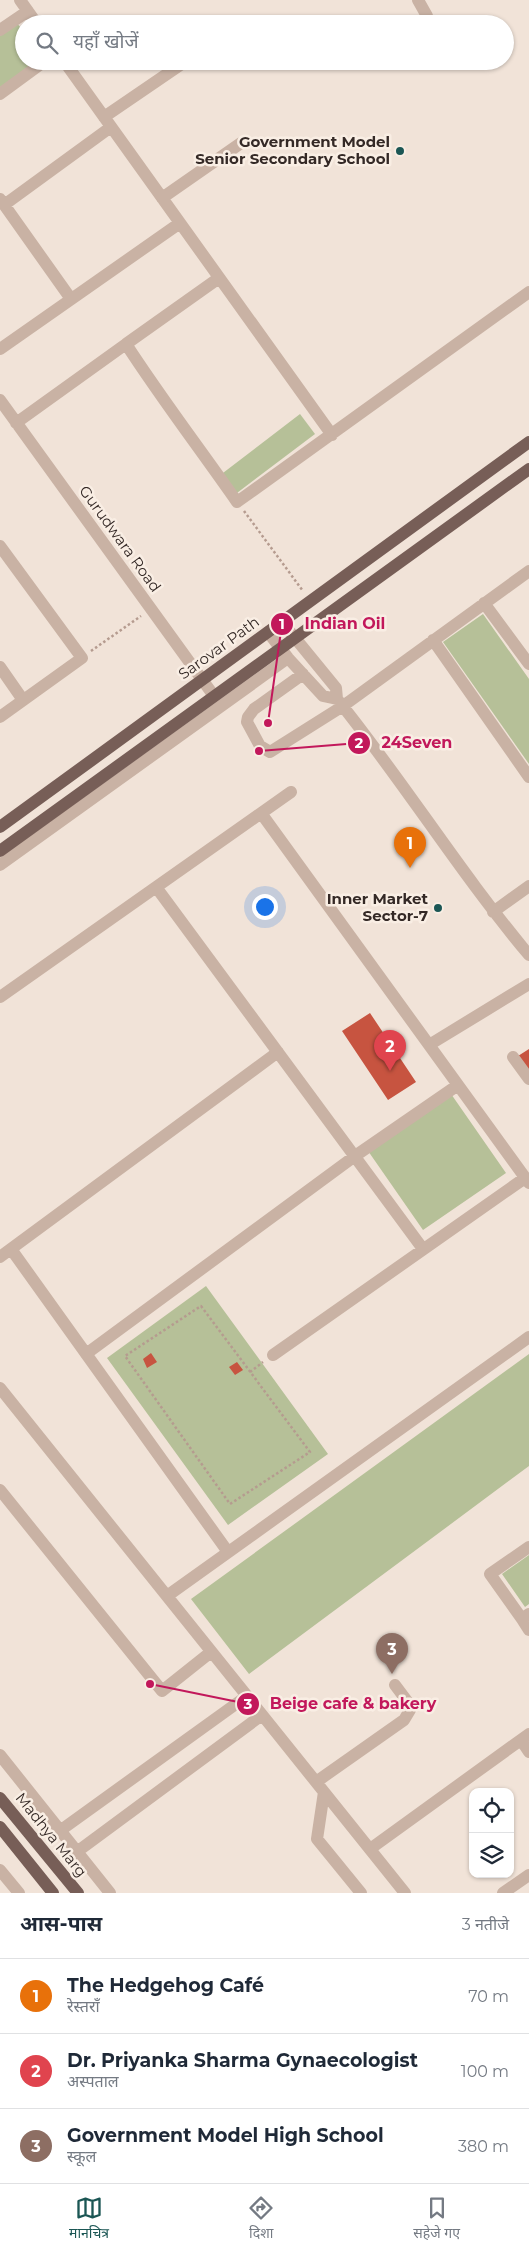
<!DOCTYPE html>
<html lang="hi">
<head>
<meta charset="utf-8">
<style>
  :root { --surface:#fff; --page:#f6f6f7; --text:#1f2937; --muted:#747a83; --line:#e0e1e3; --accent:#1b5654 }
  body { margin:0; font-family:Montserrat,"Noto Sans Devanagari",sans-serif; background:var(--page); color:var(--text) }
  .controls { position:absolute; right:15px; bottom:15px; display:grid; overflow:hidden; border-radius:10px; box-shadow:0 1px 4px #0004 }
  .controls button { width:45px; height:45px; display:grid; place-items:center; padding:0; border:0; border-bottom:1px solid var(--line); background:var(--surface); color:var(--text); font:25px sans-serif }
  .you { position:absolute; left:264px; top:906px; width:18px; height:18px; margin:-12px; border:4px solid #fff; border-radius:50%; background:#1a73e8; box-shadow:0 0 0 8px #1a73e833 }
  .badge { display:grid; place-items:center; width:32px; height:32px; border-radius:50%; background:var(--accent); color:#fff; font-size:16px; font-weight:700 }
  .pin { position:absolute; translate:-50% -41px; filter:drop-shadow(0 1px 2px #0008) }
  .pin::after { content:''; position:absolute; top:26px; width:18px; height:15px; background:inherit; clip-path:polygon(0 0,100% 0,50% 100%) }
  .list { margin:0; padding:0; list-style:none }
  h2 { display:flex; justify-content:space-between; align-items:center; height:65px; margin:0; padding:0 20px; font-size:21px }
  h2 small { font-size:16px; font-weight:400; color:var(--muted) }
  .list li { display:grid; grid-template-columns:32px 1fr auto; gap:15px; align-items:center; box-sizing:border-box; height:75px; padding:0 20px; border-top:1px solid var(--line) }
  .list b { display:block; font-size:19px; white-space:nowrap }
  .list p { margin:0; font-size:16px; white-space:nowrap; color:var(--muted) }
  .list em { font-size:16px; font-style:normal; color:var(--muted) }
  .icon { flex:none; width:28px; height:28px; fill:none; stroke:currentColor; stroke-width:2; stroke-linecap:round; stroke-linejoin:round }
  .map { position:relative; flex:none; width:529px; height:1893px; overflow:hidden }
  .search { position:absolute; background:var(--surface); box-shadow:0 1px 4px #0004; left:15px; right:15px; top:15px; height:55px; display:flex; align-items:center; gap:12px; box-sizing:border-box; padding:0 18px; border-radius:28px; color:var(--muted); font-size:19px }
  .sheet { height:290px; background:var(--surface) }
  nav { display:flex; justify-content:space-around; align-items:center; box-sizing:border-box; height:70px; border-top:1px solid var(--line); background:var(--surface); font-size:14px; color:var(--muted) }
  nav a { display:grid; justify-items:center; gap:2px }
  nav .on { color:var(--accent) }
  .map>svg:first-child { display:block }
  .green { fill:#b6c098 }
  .building { fill:#c75440 }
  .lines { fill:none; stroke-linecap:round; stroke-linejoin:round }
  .path { stroke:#b59b8f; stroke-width:2.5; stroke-dasharray:2.5 2.5; stroke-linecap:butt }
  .minor { stroke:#c9b2a4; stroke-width:12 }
  .major { stroke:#775e57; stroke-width:12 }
  .poi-dot { fill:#1b5654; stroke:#f9eee4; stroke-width:2 }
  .labels { text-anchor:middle; stroke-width:5; stroke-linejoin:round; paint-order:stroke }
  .poi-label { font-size:15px; font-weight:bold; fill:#342926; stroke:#f9eee4; text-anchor:end }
  .street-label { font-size:15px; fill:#342926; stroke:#f9eee4 }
  .leader { fill:none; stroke:#c2185b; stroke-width:2 }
  .callout-dot { fill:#c2185b; stroke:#f9eee4; stroke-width:2 }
  .mark-label { font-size:15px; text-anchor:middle; font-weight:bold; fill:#fff }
  .callout-label { font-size:16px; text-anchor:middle; font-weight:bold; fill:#c2185b; stroke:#f9eee4; stroke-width:5; stroke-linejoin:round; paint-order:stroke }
</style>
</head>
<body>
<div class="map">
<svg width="529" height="1893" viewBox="0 0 529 1893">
  <rect width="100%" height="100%" fill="#f1e3d8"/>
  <path class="green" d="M17,23L24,32V61H39L0,90V36Z
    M300,414L315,434L233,496L219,476Z
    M483,614L529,679V764L443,642Z
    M449,1091L506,1173L423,1230L366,1148Z
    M206,1286L328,1454L228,1525L107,1358Z
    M529,1354V1466L249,1674L191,1599Z
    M529,1555V1604L525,1607L502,1574Z"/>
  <path class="building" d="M370,1013L416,1082L388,1100L342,1031Z
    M529,1049V1073L518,1056Z
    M151,1353L157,1362L147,1368L143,1359Z
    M237,1362L243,1370L235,1375L229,1367Z"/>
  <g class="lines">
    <path class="path" d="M244,511L303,591
      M91,651L141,616
      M201,1306L310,1452L230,1504L125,1356Z
      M250,1372L263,1362"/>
    <path class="minor" d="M20,0L37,24
      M418,0L427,16
      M0,30L28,11
      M64,61L332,435
      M0,94L45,61
      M104,117L186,61
      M162,198L241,143
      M0,199L71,299
      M4,205L111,127
      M219,278L126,344C161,398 200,449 237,502L529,292
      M0,349L180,223
      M0,400L214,696
      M16,423L126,344
      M0,546L82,658L0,717
      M484,603L529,664
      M282,622L336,688L337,699C404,782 460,873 529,955
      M268,632L288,658L323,696L337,699
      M433,640L529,777
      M0,667L23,700
      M303,674L254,709L248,717L247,722L260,746L270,752L343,706L529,571
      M261,813L529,1183
      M0,865L288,658
      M156,887L423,1249
      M493,912L529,886
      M0,997L291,792
      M429,1045L529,984
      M513,1057L529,1079
      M11,1249L228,1552
      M0,1257L278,1052
      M86,1354L355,1156L458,1085
      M273,1355L525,1178
      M0,1388L405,1893
      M0,1490L162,1691L211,1652
      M529,1547L490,1574L522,1619L529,1614
      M167,1596L529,1337
      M522,1619L529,1630
      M521,1740L529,1752
      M0,1755L110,1893
      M316,1782L404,1720L410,1710L407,1701L395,1685
      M324,1792L317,1839L361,1893
      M61,1830L247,1696
      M370,1849L529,1734
      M78,1851L262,1715
      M0,1870L19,1893
      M503,1893L529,1875"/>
    <path class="major" d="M0,827L529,442
      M0,851L529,469
      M0,1798L78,1893
      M0,1827L53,1893"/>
  </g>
  <g class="poi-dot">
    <circle cx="400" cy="151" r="5"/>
    <circle cx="438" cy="908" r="5"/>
  </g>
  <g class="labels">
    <g class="poi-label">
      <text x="390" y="147">Government Model<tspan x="390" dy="17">Senior Secondary School</tspan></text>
      <text x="428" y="904">Inner Market<tspan x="428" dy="17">Sector-7</tspan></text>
    </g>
    <g class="street-label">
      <text transform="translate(120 539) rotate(54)" y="5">Gurudwara Road</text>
      <text transform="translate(219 648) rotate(-36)" y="5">Sarovar Path</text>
      <text transform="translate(51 1835) rotate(51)" y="5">Madhya Marg</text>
    </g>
  </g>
  <path class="leader" d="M268 723L282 624M259 751L359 743M150 1684L248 1704"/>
  <g class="callout-dot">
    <circle cx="268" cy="723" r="5"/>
    <circle cx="259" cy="751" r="5"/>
    <circle cx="150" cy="1684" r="5"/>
    <circle cx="282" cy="624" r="12"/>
    <circle cx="359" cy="743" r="12"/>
    <circle cx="248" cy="1704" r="12"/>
  </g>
  <g class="mark-label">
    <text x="282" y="629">1</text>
    <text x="359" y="748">2</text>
    <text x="248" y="1709">3</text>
  </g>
  <g class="callout-label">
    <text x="345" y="629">Indian Oil</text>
    <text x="417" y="748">24Seven</text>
    <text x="353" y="1709">Beige cafe &amp; bakery</text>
  </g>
</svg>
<div class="controls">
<button><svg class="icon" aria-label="locate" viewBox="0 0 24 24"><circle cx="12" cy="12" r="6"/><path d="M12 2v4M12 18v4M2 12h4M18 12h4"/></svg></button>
<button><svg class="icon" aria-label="layers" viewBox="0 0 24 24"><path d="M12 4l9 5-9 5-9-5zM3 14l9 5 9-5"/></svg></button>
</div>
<div class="you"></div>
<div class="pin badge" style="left:410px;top:868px;background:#e8710a">1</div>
<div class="pin badge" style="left:390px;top:1071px;background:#e0444e">2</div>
<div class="pin badge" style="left:392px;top:1674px;background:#8d6e63">3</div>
<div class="search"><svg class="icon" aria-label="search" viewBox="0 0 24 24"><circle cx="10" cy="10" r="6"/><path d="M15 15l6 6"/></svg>यहाँ खोजें</div>
</div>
<section class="sheet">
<h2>आस-पास<small>3 नतीजे</small></h2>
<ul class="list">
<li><span class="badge" style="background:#e8710a">1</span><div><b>The Hedgehog Café</b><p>रेस्तराँ</p></div><em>70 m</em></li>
<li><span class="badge" style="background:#e0444e">2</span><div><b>Dr. Priyanka Sharma Gynaecologist</b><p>अस्पताल</p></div><em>100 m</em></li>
<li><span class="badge" style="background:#8d6e63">3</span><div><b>Government Model High School</b><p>स्कूल</p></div><em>380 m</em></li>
</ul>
</section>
<nav>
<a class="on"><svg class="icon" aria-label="map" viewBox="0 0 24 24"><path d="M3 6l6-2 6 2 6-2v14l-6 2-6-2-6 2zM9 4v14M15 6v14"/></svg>मानचित्र</a>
<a><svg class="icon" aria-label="directions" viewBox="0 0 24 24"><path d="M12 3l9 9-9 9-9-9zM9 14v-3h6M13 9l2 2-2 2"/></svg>दिशा</a>
<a><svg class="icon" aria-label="saved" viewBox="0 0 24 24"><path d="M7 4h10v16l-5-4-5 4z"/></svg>सहेजे गए</a>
</nav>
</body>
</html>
